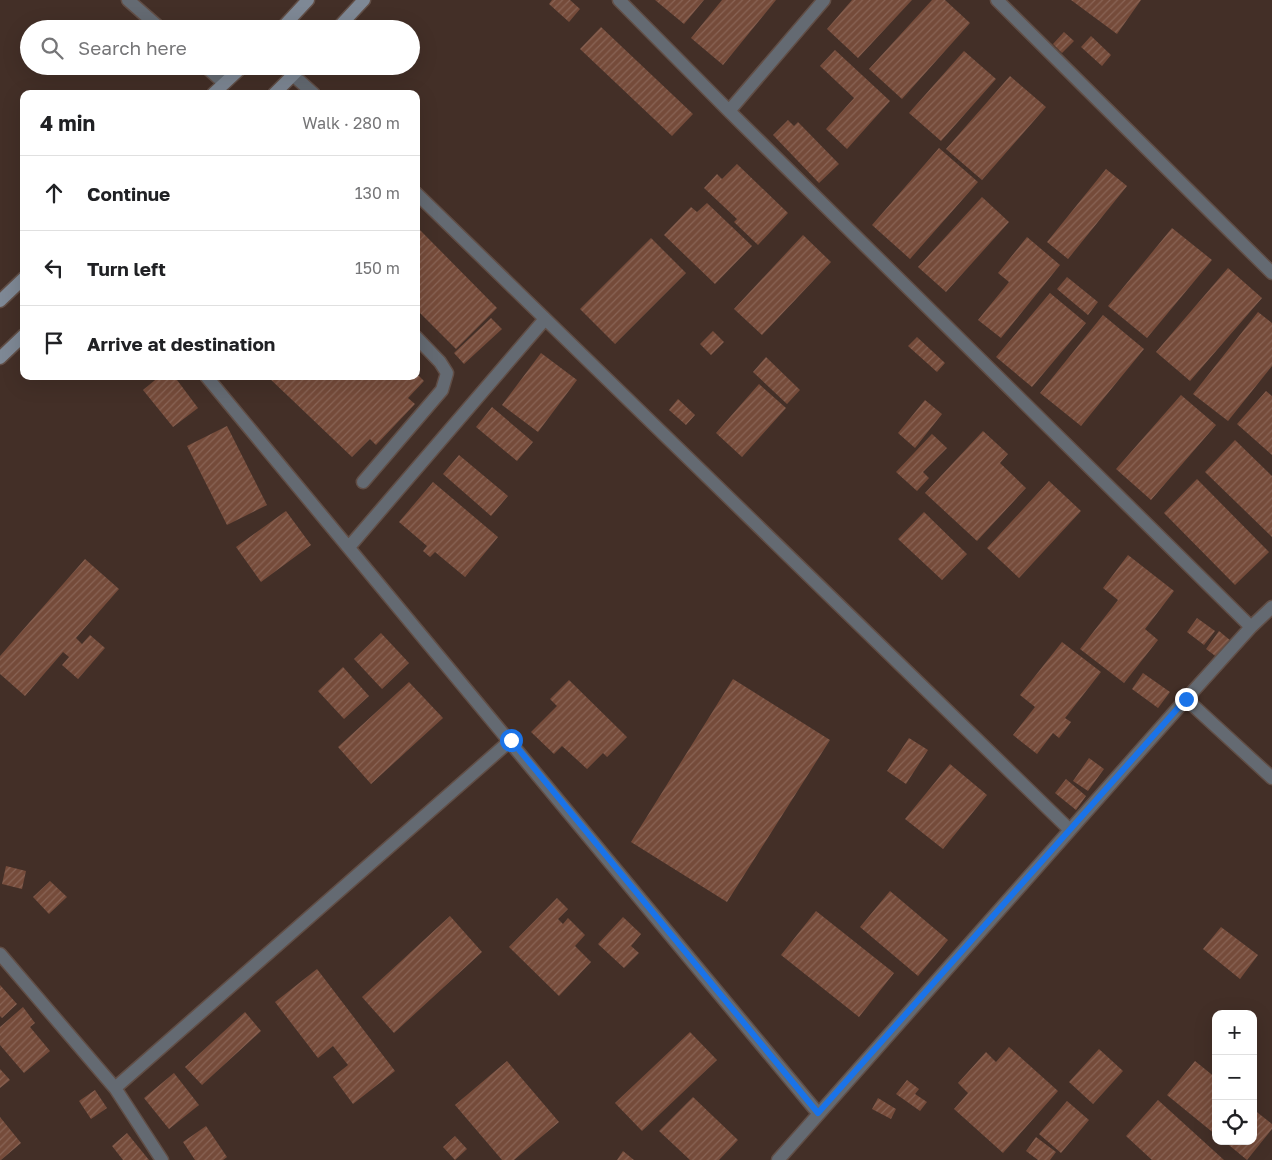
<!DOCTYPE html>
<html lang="en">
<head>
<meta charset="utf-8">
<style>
  :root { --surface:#fff; --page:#f6f6f6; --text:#202124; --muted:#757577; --line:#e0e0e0 }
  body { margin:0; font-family:"Golos Text",sans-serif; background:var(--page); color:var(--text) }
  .controls { position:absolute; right:15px; bottom:15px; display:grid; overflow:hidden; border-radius:10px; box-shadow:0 5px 20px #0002 }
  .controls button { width:45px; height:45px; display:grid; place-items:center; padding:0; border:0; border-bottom:1px solid var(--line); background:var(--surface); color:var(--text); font:25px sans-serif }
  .stop { position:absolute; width:15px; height:15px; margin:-11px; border:4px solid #1a73e8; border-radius:50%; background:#fff }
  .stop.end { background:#1a73e8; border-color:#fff; box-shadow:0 1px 5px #0008 }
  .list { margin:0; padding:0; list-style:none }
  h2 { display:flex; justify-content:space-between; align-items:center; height:65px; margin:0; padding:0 20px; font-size:21px }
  h2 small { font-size:16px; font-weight:400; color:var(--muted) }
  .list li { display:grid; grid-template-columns:32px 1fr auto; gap:15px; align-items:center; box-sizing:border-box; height:75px; padding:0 20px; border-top:1px solid var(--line) }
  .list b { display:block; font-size:19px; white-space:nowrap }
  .list em { font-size:16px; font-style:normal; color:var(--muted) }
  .icon { flex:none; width:28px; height:28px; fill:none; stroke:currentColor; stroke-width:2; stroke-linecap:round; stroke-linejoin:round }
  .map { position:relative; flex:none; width:1272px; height:1160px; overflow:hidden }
  .search { position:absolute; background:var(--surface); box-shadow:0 5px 20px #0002; left:20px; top:20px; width:400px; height:55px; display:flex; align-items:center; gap:12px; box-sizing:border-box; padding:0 18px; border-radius:28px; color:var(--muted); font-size:19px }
  .panel { position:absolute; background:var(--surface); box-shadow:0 5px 20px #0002; left:20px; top:90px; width:400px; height:290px; border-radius:10px }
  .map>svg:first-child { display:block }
  .building { fill:url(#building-hatch) }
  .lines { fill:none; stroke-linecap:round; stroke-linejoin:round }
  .lane-casing { stroke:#614e46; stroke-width:15 }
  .street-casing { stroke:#614e46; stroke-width:15 }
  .secondary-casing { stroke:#614e46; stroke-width:15 }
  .lane { stroke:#646a72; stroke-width:12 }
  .street { stroke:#646a72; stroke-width:12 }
  .secondary { stroke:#7e8895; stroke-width:12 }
  .route { stroke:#1a73e8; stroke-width:6 }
</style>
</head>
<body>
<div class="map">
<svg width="1272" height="1160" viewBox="0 0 1272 1160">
  <defs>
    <pattern id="building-hatch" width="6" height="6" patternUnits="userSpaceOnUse" patternTransform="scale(1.25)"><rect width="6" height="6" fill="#754b3a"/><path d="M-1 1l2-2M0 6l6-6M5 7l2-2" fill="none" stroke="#896456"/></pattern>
  </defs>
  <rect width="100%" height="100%" fill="#432f27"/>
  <path class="building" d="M552,0H570L580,9L569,22L549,4Z
    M655,0H704L684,24Z
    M722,0H776L723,65L691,38Z
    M852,0H912L858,58L827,29Z
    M932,0H945L970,23L902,99L869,69Z
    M1071,0H1141L1117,34Z
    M601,27L693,114L672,136L580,49Z
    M1064,32L1074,41L1062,53L1053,44Z
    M1091,36L1111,55L1102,66L1081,47Z
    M835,50L890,101L847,149L826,129L854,98L820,66Z
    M964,51L996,79L941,141L909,113Z
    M1010,76L1046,107L982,180L946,149Z
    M788,120L794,126L798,122L839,164L819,183L773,135Z
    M939,148L978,182L910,259L872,225Z
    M737,164L788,213L758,245L734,222L737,219L704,188L717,174L722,179Z
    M1106,169L1127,186L1068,259L1047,242Z
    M982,197L1009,222L946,292L918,267Z
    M707,203L752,246L715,284L664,235L691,207L697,212Z
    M416,226L497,308L456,349L416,309Z
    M1172,228L1212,260L1147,338L1108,306Z
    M803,235L831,262L762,335L734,309Z
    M1027,237L1060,265L1001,338L978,320L1009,282L998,273Z
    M651,238L686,273L615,344L580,309Z
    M1228,268L1262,298L1190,381L1156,352Z
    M1067,277L1098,302L1088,315L1057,289Z
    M1050,293L1086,323L1032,387L996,357Z
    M1258,312L1272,323V366L1228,421L1193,394Z
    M1103,315L1144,349L1081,426L1040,393Z
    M491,318L502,329L464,364L454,353Z
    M713,331L724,342L711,355L700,344Z
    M917,337L945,363L937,372L908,346Z
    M541,353L577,380L538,432L502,405Z
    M766,357L800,390L787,404L753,372Z
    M416,373L424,381L408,398L415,404L376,445L370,439L352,457L267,376H416Z
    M160,376H174L198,408L173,427L143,390Z
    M759,384L786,408L742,457L716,433Z
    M1266,391L1272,396V455L1237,424Z
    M1181,395L1216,425L1151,500L1116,469Z
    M678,399L695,415L686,425L669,410Z
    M925,400L942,414L915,448L898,433Z
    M492,407L533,442L517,461L476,427Z
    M227,426L267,505L227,525L187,446Z
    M983,431L1008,454L1000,463L1026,488L977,541L925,493Z
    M932,434L947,448L923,472L929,478L917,491L896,472Z
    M1235,440L1272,476V537L1205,472Z
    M459,455L508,496L491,516L443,474Z
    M1197,479L1269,552L1235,585L1164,513Z
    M1049,481L1081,511L1019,578L987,548Z
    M433,482L498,537L465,577L435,552L430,557L423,551L427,546L399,522Z
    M286,511L311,545L261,582L236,547Z
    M924,512L967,554L942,580L898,539Z
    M1128,555L1174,591L1145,629L1158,640L1124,683L1080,649L1118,600L1103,588Z
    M85,559L119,589L76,638L82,644L90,635L105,648L78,679L62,665L69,657L63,652L25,696L0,674V656Z
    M1197,618L1215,631L1204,645L1187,632Z
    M1219,631L1231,641L1218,658L1206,649Z
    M381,633L409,663L382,689L354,659Z
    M1062,642L1101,672L1065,718L1071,722L1059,738L1053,733L1037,754L1013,735L1035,707L1020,695Z
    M343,667L369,696L344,719L318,691Z
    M1143,673L1170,692L1158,708L1132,689Z
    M733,679L830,740L727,902L631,842Z
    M569,680L627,737L607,757L603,753L587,769L562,746L554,754L531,732L557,706L550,699Z
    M409,682L443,718L371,784L338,747Z
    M909,738L928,750L906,784L887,771Z
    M1089,758L1104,769L1088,791L1073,781Z
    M950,764L987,795L943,849L905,819Z
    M1066,779L1086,796L1076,810L1055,793Z
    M6,866L26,871L22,889L2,884Z
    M50,881L67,897L49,914L33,897Z
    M890,891L948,940L918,976L860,927Z
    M557,898L568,909L558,919L563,924L568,918L585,935L575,946L591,962L559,996L509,947Z
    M816,911L894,973L859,1017L781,955Z
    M450,916L482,952L394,1033L362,997Z
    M623,917L641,934L631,946L639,953L624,968L598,944Z
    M1221,927L1258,955L1240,979L1203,949Z
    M317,969L395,1071L353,1104L333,1077L348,1065L333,1046L318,1058L275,1002Z
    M0,985L17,1004L2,1018L0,1016Z
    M23,1007L35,1023L30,1027L50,1051L24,1073L0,1045V1027Z
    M245,1012L261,1031L202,1085L185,1067Z
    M690,1032L717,1060L642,1131L615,1103Z
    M1009,1047L1058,1091L1003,1153L954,1109L968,1093L958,1083L986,1052L996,1062Z
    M1099,1049L1123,1071L1093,1104L1069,1082Z
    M507,1061L559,1122L514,1160H502L455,1105Z
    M1195,1061L1216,1078V1135L1167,1095Z
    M0,1069L10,1080L0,1088Z
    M174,1073L199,1105L169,1129L144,1098Z
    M907,1080L919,1089L915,1094L927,1102L920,1111L896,1094Z
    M95,1090L107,1108L91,1119L79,1101Z
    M693,1097L738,1140L719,1160H690L659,1131Z
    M878,1098L896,1109L891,1119L872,1109Z
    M1158,1100L1224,1160H1152L1126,1136Z
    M1067,1101L1089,1120L1061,1153L1039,1134Z
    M1253,1109L1272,1124V1129L1247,1160L1224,1141H1253Z
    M0,1117L21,1143L1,1160H0Z
    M206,1126L227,1157L223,1160H195L183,1142Z
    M127,1133L149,1160H123L112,1146Z
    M455,1136L467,1149L455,1160L443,1147Z
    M1036,1137L1056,1152L1050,1160H1038L1026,1151Z
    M623,1151L634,1160H617Z"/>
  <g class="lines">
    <g class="lane-casing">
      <path id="lane" d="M363,482L442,390L447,373L440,362L416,337"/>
    </g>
    <g class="street-casing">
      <path id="street" d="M128,0L161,29
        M619,0L729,111L1251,627
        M997,0L1272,273
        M205,66L224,83
        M294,76L314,94
        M729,111L824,0
        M416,193L1070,830
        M206,376L818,1113
        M349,547L545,319
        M1186,699L1272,778
        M0,954L115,1088L162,1160
        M115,1088L511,740
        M778,1160L1186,699L1251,627L1272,607"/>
    </g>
    <g class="secondary-casing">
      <path id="secondary" d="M281,29L308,0
        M337,29L364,0
        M213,94L243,66
        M274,94L302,66
        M0,301L24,278
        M0,358L24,335"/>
    </g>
    <use href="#lane" class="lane"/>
    <use href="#street" class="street"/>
    <use href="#secondary" class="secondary"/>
  </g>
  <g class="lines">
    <path class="route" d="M511,740L818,1113L1186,699"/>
  </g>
</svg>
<div class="controls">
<button>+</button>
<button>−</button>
<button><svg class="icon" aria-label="locate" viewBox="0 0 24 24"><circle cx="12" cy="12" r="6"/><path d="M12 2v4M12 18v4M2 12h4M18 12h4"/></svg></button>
</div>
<div class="stop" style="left:511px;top:740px"></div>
<div class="stop end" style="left:1186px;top:699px"></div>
<div class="search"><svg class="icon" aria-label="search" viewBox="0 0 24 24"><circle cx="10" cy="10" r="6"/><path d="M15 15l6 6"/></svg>Search here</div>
<section class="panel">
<h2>4 min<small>Walk · 280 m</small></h2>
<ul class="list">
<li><svg class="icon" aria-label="ahead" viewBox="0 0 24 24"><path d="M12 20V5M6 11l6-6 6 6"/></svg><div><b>Continue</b></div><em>130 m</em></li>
<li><svg class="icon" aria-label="left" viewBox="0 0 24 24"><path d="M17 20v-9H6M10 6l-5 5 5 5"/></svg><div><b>Turn left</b></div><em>150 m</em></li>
<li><svg class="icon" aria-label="arrive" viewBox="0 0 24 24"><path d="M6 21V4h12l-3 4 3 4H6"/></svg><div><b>Arrive at destination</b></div></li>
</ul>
</section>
</div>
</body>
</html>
